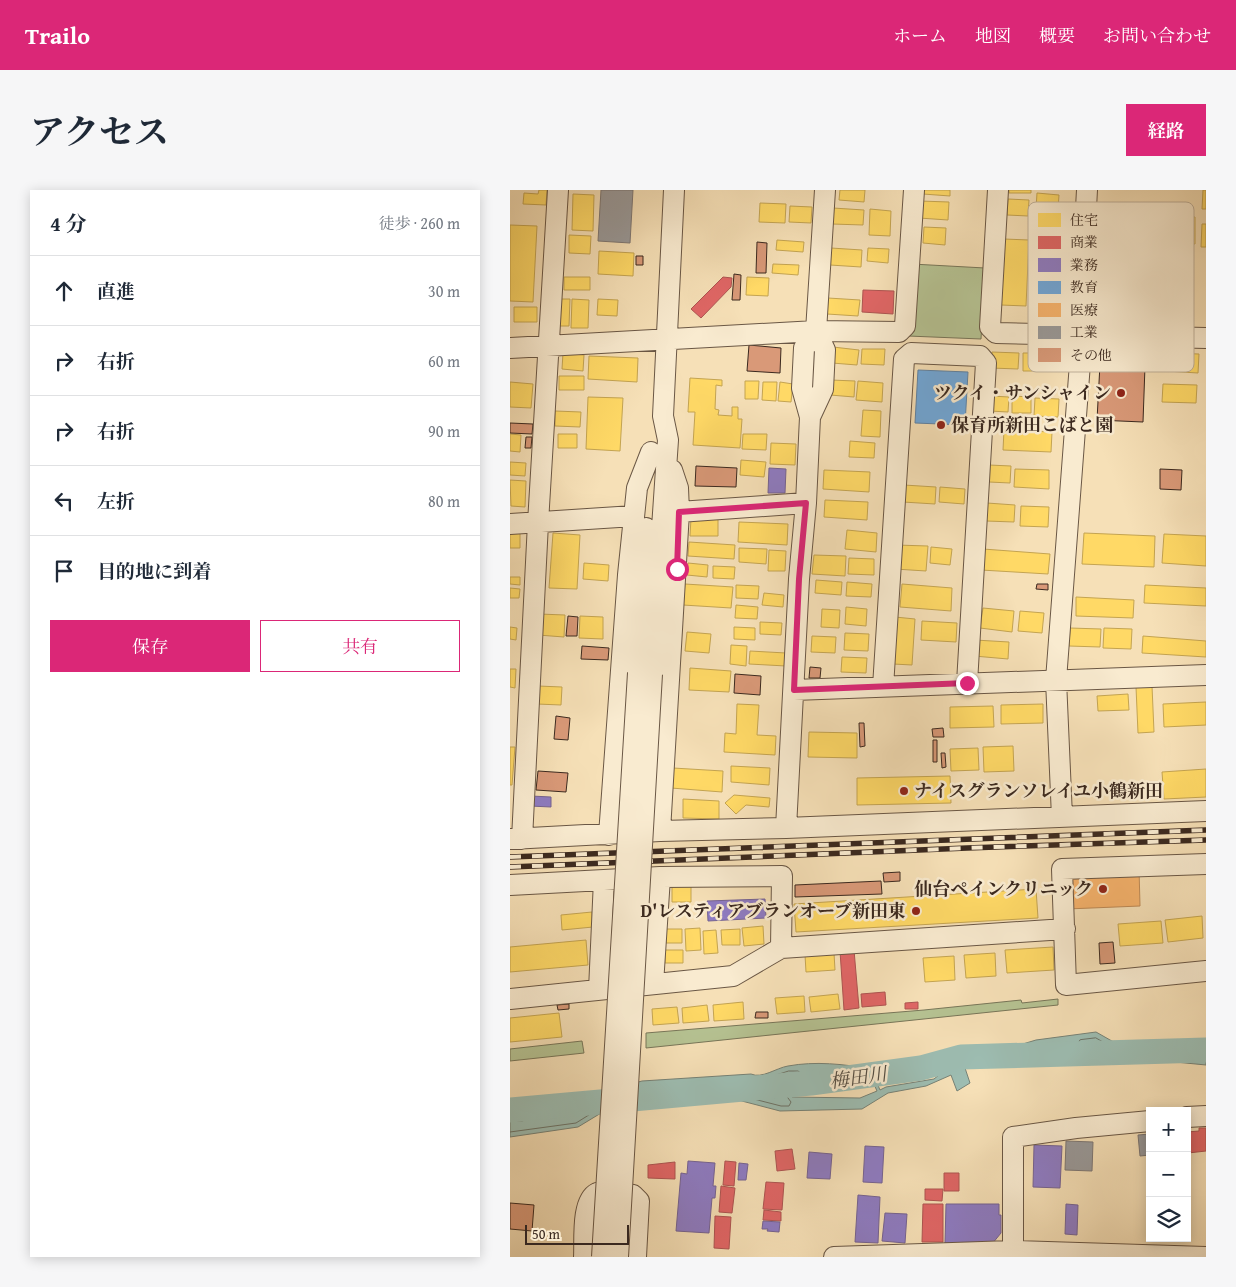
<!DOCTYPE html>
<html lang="ja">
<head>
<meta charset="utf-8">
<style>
  :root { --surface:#fff; --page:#f6f6f7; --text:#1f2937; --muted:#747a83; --line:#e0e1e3; --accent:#db2777 }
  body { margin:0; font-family:"Gentium Book Plus","Noto Serif JP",serif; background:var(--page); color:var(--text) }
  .controls { position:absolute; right:15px; bottom:15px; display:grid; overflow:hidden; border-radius:0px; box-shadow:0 2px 12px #0003 }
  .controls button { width:45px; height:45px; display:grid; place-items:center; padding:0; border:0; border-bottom:1px solid var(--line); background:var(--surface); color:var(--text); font:25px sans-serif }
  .scale { position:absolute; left:15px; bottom:12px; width:104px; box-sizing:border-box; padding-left:5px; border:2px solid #3b291f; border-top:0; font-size:14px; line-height:18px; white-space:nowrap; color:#3b291f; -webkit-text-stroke:4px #f9ebd0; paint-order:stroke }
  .stop { position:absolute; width:15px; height:15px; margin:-11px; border:4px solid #db2777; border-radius:50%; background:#fff }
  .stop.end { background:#db2777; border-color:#fff; box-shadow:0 1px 5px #0008 }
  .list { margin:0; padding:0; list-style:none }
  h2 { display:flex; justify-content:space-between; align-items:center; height:65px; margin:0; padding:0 20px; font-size:21px }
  h2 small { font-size:16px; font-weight:400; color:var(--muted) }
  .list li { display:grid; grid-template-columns:32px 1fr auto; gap:15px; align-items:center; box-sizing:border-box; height:70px; padding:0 20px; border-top:1px solid var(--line) }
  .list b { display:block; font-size:19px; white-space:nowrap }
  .list em { font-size:16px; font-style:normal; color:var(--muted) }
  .actions { display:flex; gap:10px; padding:15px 20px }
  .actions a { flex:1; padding:11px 0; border:1px solid var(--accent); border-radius:0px; text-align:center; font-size:18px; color:var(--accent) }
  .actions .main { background:var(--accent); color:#fff }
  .icon { flex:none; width:28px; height:28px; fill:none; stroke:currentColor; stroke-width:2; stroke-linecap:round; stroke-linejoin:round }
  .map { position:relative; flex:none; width:696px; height:1067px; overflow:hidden; border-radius:0px }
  header { display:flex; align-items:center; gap:30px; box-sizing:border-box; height:70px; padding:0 25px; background:var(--accent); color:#fff }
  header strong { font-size:24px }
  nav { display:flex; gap:28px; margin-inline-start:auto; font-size:18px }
  .intro { display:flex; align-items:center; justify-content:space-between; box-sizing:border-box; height:120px; padding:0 30px }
  h1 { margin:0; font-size:35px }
  .button { padding:12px 22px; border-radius:0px; background:var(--accent); color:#fff; font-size:18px; font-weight:700 }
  main { display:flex; gap:30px; padding:0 30px }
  aside { flex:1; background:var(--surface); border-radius:0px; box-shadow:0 2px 12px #0003 }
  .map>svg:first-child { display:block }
  .green { fill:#b6c393; stroke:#787659 }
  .water { fill:#9dbdb2; stroke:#768277; fill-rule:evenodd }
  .homes { fill:#ffd966; stroke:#c4a451 }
  .shops { fill:#e06666; stroke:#ae5451 }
  .offices { fill:#8e7cc3; stroke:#756392 }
  .schools { fill:#6fa8dc; stroke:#5f82a3 }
  .health { fill:#f6b26b; stroke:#be8954 }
  .industry { fill:#999; stroke:#7d7774 }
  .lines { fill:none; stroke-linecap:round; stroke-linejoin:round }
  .shore { stroke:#6c7368; stroke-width:1 }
  .river { stroke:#9dbdb2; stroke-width:25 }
  .building { fill:#d99978; stroke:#3b291f }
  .minor-casing { stroke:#6a5745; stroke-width:22 }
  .minor { stroke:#f9ebd0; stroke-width:20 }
  .rail-casing { stroke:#3b291f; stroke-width:5.5 }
  .rail { stroke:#f9ebd0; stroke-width:4; stroke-dasharray:11; stroke-linecap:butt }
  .minor-bridge-casing { stroke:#6a5745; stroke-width:22; stroke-linecap:butt }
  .minor-bridge { stroke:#f9ebd0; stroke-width:20 }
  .route { stroke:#db2777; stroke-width:6 }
  .poi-dot { fill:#8f2418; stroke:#f9ebd0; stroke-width:2 }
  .labels { text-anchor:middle; stroke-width:5; stroke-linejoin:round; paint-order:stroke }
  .poi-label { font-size:18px; font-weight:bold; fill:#3b291f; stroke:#f9ebd0; text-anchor:end }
  .water-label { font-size:19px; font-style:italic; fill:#544e44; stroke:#f9ebd0 }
  .key { fill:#f9ebd0; stroke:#c0b19b; stroke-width:1 }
  .key-label { font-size:14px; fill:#3b291f }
</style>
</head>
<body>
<header>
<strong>Trailo</strong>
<nav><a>ホーム</a><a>地図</a><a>概要</a><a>お問い合わせ</a></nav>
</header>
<div class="intro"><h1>アクセス</h1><a class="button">経路</a></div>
<main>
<aside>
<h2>4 分<small>徒歩 · 260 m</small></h2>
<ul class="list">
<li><svg class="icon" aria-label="ahead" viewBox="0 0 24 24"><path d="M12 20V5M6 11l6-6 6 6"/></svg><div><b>直進</b></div><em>30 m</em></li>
<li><svg class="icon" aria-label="right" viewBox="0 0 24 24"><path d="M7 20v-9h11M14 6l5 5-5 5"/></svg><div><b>右折</b></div><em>60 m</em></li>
<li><svg class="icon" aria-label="right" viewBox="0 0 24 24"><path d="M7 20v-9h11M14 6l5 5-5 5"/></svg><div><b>右折</b></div><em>90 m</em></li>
<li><svg class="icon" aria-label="left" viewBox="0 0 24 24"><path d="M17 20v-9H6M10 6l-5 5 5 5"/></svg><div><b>左折</b></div><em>80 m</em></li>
<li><svg class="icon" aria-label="arrive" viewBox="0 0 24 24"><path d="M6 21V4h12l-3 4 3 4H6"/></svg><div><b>目的地に到着</b></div></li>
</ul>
<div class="actions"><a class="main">保存</a><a>共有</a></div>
</aside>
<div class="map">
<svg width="696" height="1067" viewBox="0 0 696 1067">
  <rect width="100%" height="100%" fill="#f6e0b7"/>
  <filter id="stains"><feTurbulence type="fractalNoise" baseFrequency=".004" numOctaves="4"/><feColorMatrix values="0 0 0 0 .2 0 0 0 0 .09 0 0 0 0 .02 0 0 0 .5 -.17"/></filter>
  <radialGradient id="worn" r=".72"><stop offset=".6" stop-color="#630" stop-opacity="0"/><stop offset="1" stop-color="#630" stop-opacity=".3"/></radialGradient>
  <path class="green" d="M402,74L475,78L471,149L398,146Z
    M548,809V815L136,858V843L414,820L511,810L512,813Z
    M72,851L74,863L0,871V859Z"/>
  <path class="water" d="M586,842L623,863L696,861V875L593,865L555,857L508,865L492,875L455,878L460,893L447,901L441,885L416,896L378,903L352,919L270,921L228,910L129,900L68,937L0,947V926H11L74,907L132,891L241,884C252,889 266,878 278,876C305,871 334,874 361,879L370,900L376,897L424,889L440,876L526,850ZM315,880L359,883L367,901L350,908L282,907L275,896Z"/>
  <path class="homes" d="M29,0H37L36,15L13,14L14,3L28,4Z
    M330,0H355L354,12L329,10Z
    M413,0H440V6L413,4Z
    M499,0H521V3H499Z
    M693,0H696V19H692Z
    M527,3L549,5L548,20L526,19Z
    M63,4L84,5L83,41L62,40Z
    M498,9L519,10L518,26L497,25Z
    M410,11L439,12L438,30L409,28Z
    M250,13L276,14L275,33L249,32Z
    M280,16L302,17L301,33L279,32Z
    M323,18L354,20L353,35L322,34Z
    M360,19L381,21L380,46L359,45Z
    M582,25L685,27V54L582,51Z
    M692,34H696V57H691Z
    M0,35L27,36L23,112L0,111Z
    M414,37L436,38L435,55L413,53Z
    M59,45L81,46L80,64L59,63Z
    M494,49L519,50L516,116L491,115Z
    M267,50L294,52L293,62L266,60Z
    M321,58L352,60L351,77L320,75Z
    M358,58L379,59L378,73L357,71Z
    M89,61L124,63L123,86L88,84Z
    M263,74L289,75L288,85L262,83Z
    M54,87H80V100H54Z
    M237,87L259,88L258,106L236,105Z
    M318,108L350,110L348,126L317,124Z
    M46,109H60L59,136H45Z
    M62,109L79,110L78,138H61Z
    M88,109L108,110L107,126L87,125Z
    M4,117H27V132H4Z
    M323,157L349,160L347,175L322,173Z
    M352,159H375L374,175L351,174Z
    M482,162L509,163L508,179L481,178Z
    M53,163L74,165L73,181L52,179Z
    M513,163H541V181H513Z
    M657,163L689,164L688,183L656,181Z
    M79,166L128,168L127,192L78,189Z
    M49,186H74V200H49Z
    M180,188L212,190V196L206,195L205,219L209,220L208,225L222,226V217H228V229H232L230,258L183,255L185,222H178Z
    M321,190L345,191L344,207L320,205Z
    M235,191H249L248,209H235Z
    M348,191L373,193L372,212L346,210Z
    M0,192L23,194L21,218L0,217Z
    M253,192H267L266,211L252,210Z
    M270,192L283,194L281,212L268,211Z
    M653,194L687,195L686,213L652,212Z
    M481,206L499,207L498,222L480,221Z
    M502,206L521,207V223H502Z
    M78,207L113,208L110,261L76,259Z
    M525,208L549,209L548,227L524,226Z
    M353,220L371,221L370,247L351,246Z
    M45,221L71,222L70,237L45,236Z
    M494,240L542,242L541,262L493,260Z
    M0,244L11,245L10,262L0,261Z
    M48,244H67V258H48Z
    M233,244H257L256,260L232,259Z
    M340,251L365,253L364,268L339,267Z
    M261,253L286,254L285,275L260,274Z
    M231,270L256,272L254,287L230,285Z
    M0,272L16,273L15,286L0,285Z
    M479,275L501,276L500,293L479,292Z
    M505,279L539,280V299L504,297Z
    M314,280L360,282L359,302L313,299Z
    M0,290L16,291L15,317L1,316Z
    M394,295L426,297L425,314L393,312Z
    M430,297L455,299L454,314L429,312Z
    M315,310L358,312L357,330L314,327Z
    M477,313L505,315L504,332L476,331Z
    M511,316L539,317L538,337L510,336Z
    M181,328H208V346H180Z
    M229,332L278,334L277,355L228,352Z
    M0,339H10V358H0Z
    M337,340L367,343L366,362L335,359Z
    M43,343L70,345L67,399L39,398Z
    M574,343L645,346L644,377L572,374Z
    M654,344L696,346V376L652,373Z
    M179,352L225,355L224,369L178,366Z
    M386,355L418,356L416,381L385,379Z
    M421,357L442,359L440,375L420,373Z
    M229,358L257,359L256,374L229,372Z
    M473,359L540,364L538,384L471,380Z
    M259,360L276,361L275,381H258Z
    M304,365L336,366L335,386L302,384Z
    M339,368L364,369V385L338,384Z
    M74,373L99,375L98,391L73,389Z
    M178,373L198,375L197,387L177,385Z
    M203,376L225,377L224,389L203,388Z
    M0,387H10V395L0,394Z
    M306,390L332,392L331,405L305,403Z
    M337,392L362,394L361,407L336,406Z
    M175,394L223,397L221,418L173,415Z
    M392,394L442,398L441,421L390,417Z
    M226,395L249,396L248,409L226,408Z
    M635,395L696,398V416L634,413Z
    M0,398L10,399L9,408H0Z
    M254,403L274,405L273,417L252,415Z
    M566,407L624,410L623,428L566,426Z
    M226,415L248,417L247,429L225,428Z
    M336,417L357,419L356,436L335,434Z
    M473,418L504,421L502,442L470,438Z
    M312,419L330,420L329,438L311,437Z
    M510,421L534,423L532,443L508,441Z
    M29,424L55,425L54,447L28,445Z
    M70,426L93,427V449L69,448Z
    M385,427L405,429L402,475L383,474Z
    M412,431L447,433L446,452L411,450Z
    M250,432L272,433L271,445L250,444Z
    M0,437L7,438L6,450L0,449Z
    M224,437L245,438V450L224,449Z
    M560,438L591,439L590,457L559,456Z
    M594,438L622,439L621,459L593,458Z
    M177,442L201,444L199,463L175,461Z
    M335,443L359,444L358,461L334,460Z
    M302,446L326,447L325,463L301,462Z
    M633,446L696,451V467L632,463Z
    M465,450L499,452L498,469L464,466Z
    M221,455L237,456L236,476L220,474Z
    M240,461L276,463V476L239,474Z
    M332,467L357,468L356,483L331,482Z
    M180,478L221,481L219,502L179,500Z
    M0,479H6L5,498L0,497Z
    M28,496L52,497L51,515L27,514Z
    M642,496L644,542L628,543L626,497Z
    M618,504L619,520L588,521L587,506Z
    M696,512V535L654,537L653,514Z
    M227,514L249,515L247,545L266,546L265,565L214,562L215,543L226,544Z
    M533,514V533L491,534V515Z
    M483,516L484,537L440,538V517Z
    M299,542L347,543V568L298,567Z
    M503,556L504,581L474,582L473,557Z
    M0,557H5L2,595H0Z
    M468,558L469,580L441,581L440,559Z
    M221,576L260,578L259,595L221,592Z
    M163,578L213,581L212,602L161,598Z
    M696,579V607L654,609L652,582Z
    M440,586L441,613L347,615V588Z
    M224,605L260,608L259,617L236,615L226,624L215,613Z
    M173,609L209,611V629L173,628Z
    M162,695H181V712H162Z
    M526,699L528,728L286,742L284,714Z
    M82,722L83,737L52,740L51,725Z
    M692,726L693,748L658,752L655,730Z
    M651,731L653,753L610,756L608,734Z
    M253,736L254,754L234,756L232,738Z
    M190,738L191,760L176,761L175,739Z
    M156,739H172V753H156Z
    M230,739V755H212L211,740Z
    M206,740L208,763L194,764L193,741Z
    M76,750L78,775L0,782V757Z
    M543,757L544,780L497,783L495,760Z
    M155,760H173V773H155Z
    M324,763L325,780L296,782L295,765Z
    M485,763L486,786L456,788L454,765Z
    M444,766L445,790L415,792L413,768Z
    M328,804L330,819L301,822L299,807Z
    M294,806L295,822L267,824L265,808Z
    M233,812L234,829L204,831L203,815Z
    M197,815L199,831L173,833L172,818Z
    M167,817L169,833L143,835L142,819Z
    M49,823L52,847L0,852V828Z"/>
  <path class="shops" d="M213,87L222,88L221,97L191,128L181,119Z
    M353,100L384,101L383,124L352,122Z
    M344,760L349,818L334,820L330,761Z
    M375,802L376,815L352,817L351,804Z
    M408,812V819H395V813Z
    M689,938H696V961L678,963L677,942L689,941Z
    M282,959L285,979L267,981L265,961Z
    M215,971L226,972L224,996L213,995Z
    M165,972V989L138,988V975Z
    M434,983H449V1001H434Z
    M256,992L274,993L272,1020L253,1019Z
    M211,996L225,998L222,1023L209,1022Z
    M415,999H433L432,1011L415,1010Z
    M413,1014H433V1052H412Z
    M254,1020L271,1022V1031L253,1030Z
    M205,1026L221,1027L219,1059L204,1058Z"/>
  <path class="offices" d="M259,278L276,279L275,303H258Z
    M21,606L41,607V617L20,616Z
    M255,709L256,728L198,731L197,711Z
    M524,955L552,956L550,998L523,997Z
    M355,956L374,957L372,993L353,992Z
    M299,962L322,964L320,989L297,988Z
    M178,971L205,973L203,996H206L205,1008H202L199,1043L166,1041L171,983L177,984Z
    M229,973L238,974L236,990H228Z
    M348,1005L370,1007L368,1053L345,1052Z
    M436,1014H489V1025H491V1043L482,1054L435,1053Z
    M556,1014L568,1015L567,1045L555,1044Z
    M375,1023L397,1024L395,1053L372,1051Z
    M253,1031L270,1032L269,1042L257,1041L258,1039H252Z"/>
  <path class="schools" d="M408,180L458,182L455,235L405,233Z"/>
  <path class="health" d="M629,678L630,716L557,719L555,681Z"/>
  <path class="industry" d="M91,0H123L120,53L88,51Z
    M640,944V965L630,966L628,945Z
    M556,951L583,952L582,981L555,980Z"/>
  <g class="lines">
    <path class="shore" d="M586,848L600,856V859L594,860L568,853L570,850Z
      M279,881H288L291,883L289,885L274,892L271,895L272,900L281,912L279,916H271L228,905L168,899L166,897L168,894L240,889L247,891Z
      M263,893L267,905L265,908L235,899L237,896L247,897Z
      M0,931H12L91,907
      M0,942L66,933L90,918"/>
    <path class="river" d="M0,920L301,893L411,878L451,867L696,860"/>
  </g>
  <path class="building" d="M247,52L257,53L256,83H246Z
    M126,66H133V75H126Z
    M224,84L231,85L230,110H222Z
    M239,155L271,158L270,183L237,181Z
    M590,174L635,176L633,232L587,230Z
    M0,233L23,234L22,244L0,243Z
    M16,247H22L21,258H15Z
    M186,276L227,278L226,297L185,296Z
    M650,279L672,280L671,300L650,299Z
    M527,394H538V400L526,399Z
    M58,426L68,427L67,446H56Z
    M72,456L99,458L98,470L71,469Z
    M300,477L311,478L310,488H299Z
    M225,484L251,486L250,505L224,503Z
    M46,526L60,528L58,550L44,549Z
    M349,533H354L355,556L350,557Z
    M433,538L434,547H423L422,539Z
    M423,550H427V572H423Z
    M431,563H435L436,577L432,578Z
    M28,581L58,583L56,602L26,600Z
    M390,682V691L374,692L373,683Z
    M371,691L372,704L285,707V695Z
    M603,752L605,773L590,774L589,753Z
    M59,814V819L48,820L47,815Z
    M246,822H258V828H245Z
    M0,1013L24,1015L22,1041L0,1039Z"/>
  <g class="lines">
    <g class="minor-casing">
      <path id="minor" d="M488,0L480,137L486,143L696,148
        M306,141L294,158L292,198L300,227L296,313L289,389L276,638L696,621
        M0,158L306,141L389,142L395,136L404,0
        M300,227L313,199L315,160L306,141L315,0
        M169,322L296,313
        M0,334L124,326
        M128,483L136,338
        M142,484L158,250L153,226L164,0
        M373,497L394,169L401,163L470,166L476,173L457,493
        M284,500L696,485
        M552,627L546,490L571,160L569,146L577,0
        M150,641L169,322L168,298L162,280
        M99,645L118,385L127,298L141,262
        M1,649L150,641L276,638
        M12,649L28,333L48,0
        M696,674L552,679L556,795L696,781
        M0,695L150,687L272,686L271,758
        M143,794L150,687
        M89,800L94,690
        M0,809L223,786L271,758L555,739
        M677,927L696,926
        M74,1067C75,1051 71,1011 87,1003C95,1000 115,1004 123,1005L129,1011L126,1067
        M324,1067L502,1061L696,1067
        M503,1067V947L566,938L640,931"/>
    </g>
    <use href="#minor" class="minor"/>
    <g class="rail-casing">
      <path id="rail" d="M0,667L696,640
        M0,677L457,658L696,650"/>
    </g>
    <use href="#rail" class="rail"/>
    <g class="minor-bridge-casing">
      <path id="minor-bridge" d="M92,1067L128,483
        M108,1067L142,484"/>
    </g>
    <use href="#minor-bridge" class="minor-bridge"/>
  </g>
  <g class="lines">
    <path class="route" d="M167,379L169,322L296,313L289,389L284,500L457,493"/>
  </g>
  <g class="poi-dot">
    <circle cx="611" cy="203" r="5"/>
    <circle cx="431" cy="235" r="5"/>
    <circle cx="394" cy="601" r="5"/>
    <circle cx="593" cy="699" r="5"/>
    <circle cx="406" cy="721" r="5"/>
  </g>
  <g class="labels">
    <g class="poi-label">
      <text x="601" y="209">ツクイ・サンシャイン</text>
      <text x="441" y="241" text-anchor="start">保育所新田こばと園</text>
      <text x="404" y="607" text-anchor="start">ナイスグランソレイユ小鶴新田</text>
      <text x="583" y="705">仙台ペインクリニック</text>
      <text x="396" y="727">D'レスティアブランオーブ新田東</text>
    </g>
    <g class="water-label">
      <text transform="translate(348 887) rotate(-8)" y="7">梅田川</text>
    </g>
  </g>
  <rect x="518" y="12" width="166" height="170" rx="8" class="key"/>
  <rect x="528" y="23" width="23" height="14" fill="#ffd966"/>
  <rect x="528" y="46" width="23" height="13" fill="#e06666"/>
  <rect x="528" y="68" width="23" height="14" fill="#8e7cc3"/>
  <rect x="528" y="91" width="23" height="13" fill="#6fa8dc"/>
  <rect x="528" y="113" width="23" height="14" fill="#f6b26b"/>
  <rect x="528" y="136" width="23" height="13" fill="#999"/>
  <rect x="528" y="158" width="23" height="14" fill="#d99978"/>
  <g class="key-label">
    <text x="560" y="35">住宅</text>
    <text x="560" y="57">商業</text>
    <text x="560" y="80">業務</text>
    <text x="560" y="102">教育</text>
    <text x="560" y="125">医療</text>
    <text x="560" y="147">工業</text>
    <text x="560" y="170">その他</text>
  </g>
  <rect width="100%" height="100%" filter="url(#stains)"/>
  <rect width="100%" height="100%" fill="url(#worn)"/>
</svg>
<div class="controls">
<button>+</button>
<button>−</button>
<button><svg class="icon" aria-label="layers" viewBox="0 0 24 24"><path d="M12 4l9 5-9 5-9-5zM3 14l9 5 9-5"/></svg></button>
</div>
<div class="scale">50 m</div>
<div class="stop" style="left:167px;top:379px"></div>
<div class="stop end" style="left:457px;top:493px"></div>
</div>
</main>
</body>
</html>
